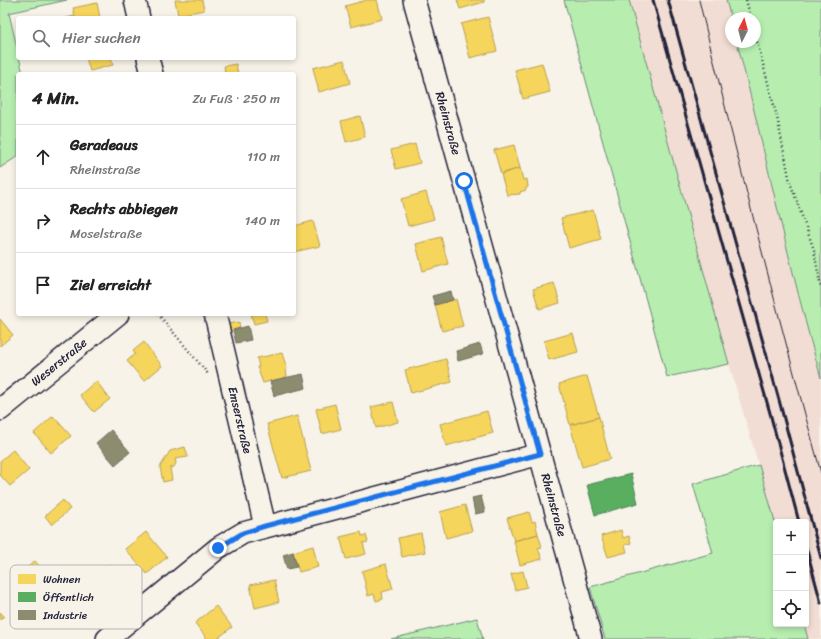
<!DOCTYPE html>
<html lang="de">
<head>
<meta charset="utf-8">
<style>
  :root { --surface:#fff; --page:#f2f2f2; --text:#222; --muted:#767676; --line:#e0e0e0 }
  body { margin:0; font-family:Sriracha,sans-serif; background:var(--page); color:var(--text) }
  .controls { position:absolute; right:12px; bottom:12px; display:grid; overflow:hidden; border-radius:4px; box-shadow:0 2px 6px #0003 }
  .controls button { width:36px; height:36px; display:grid; place-items:center; padding:0; border:0; border-bottom:1px solid var(--line); background:var(--surface); color:var(--text); font:20px sans-serif }
  .compass { position:absolute; left:725px; top:12px; width:36px; height:36px; border-radius:50%; background:var(--surface); box-shadow:0 2px 6px #0003; rotate:6deg }
  .stop { position:absolute; width:12px; height:12px; margin:-9px; border:3px solid #1a73e8; border-radius:50%; background:#fff }
  .stop.end { background:#1a73e8; border-color:#fff; box-shadow:0 1px 4px #0008 }
  .list { margin:0; padding:0; list-style:none }
  h2 { display:flex; justify-content:space-between; align-items:center; height:52px; margin:0; padding:0 16px; font-size:17px }
  h2 small { font-size:13px; font-weight:400; color:var(--muted) }
  .list li { display:grid; grid-template-columns:26px 1fr auto; gap:12px; align-items:center; box-sizing:border-box; height:64px; padding:0 16px; border-top:1px solid var(--line) }
  .list b { display:block; font-size:15px; white-space:nowrap }
  .list p { margin:0; font-size:13px; white-space:nowrap; color:var(--muted) }
  .list em { font-size:13px; font-style:normal; color:var(--muted) }
  .icon { flex:none; width:22px; height:22px; fill:none; stroke:currentColor; stroke-width:2; stroke-linecap:round; stroke-linejoin:round }
  .map { position:relative; flex:none; width:821px; height:639px; overflow:hidden }
  .search { position:absolute; background:var(--surface); box-shadow:0 2px 6px #0003; left:16px; top:16px; width:280px; height:44px; display:flex; align-items:center; gap:10px; box-sizing:border-box; padding:0 14px; border-radius:4px; color:var(--muted); font-size:15px }
  .panel { position:absolute; background:var(--surface); box-shadow:0 2px 6px #0003; left:16px; top:72px; width:280px; height:244px; border-radius:4px }
  .map>svg:first-child { display:block }
  .built { fill:#f1ddd3 }
  .green { fill:#b7eeb0; stroke:#6c8876 }
  .homes { fill:#f6d55c; stroke:#b69f52 }
  .public { fill:#5aae61; stroke:#498456 }
  .industry { fill:#8c8c6e; stroke:#6c6c5f }
  .lines { fill:none; stroke-linecap:round; stroke-linejoin:round }
  .minor-casing { stroke:#22223b; stroke-width:24 }
  .path { stroke:#22223b; stroke-width:2.5; stroke-dasharray:1 3; stroke-linecap:butt }
  .minor { stroke:#f7f3e8; stroke-width:21 }
  .tram { stroke:#22223b; stroke-width:1 }
  .rail { stroke:#22223b; stroke-width:3 }
  .route { stroke:#1a73e8; stroke-width:5 }
  .labels { text-anchor:middle; stroke-width:4; stroke-linejoin:round; paint-order:stroke }
  .street-label { font-size:12px; fill:#22223b; stroke:#f7f3e8 }
  .key { fill:#f7f3e8; stroke:#b7b4b4; stroke-width:1 }
  .key-label { font-size:11px; fill:#22223b }
</style>
</head>
<body>
<div class="map">
<svg width="821" height="639" viewBox="0 0 821 639">
  <rect width="100%" height="100%" fill="#f7f3e8"/>
  <filter id="ink" filterUnits="userSpaceOnUse"><feTurbulence type="fractalNoise" baseFrequency=".025" numOctaves="2"/><feDisplacementMap in="SourceGraphic" scale="8" xChannelSelector="R" yChannelSelector="G"/><feConvolveMatrix kernelMatrix="1 2 1 2 8 2 1 2 1" color-interpolation-filters="sRGB"/></filter>
  <g filter="url(#ink)">
    <path class="built" d="M629,0H726L731,19V42H737L764,147L805,321L821,378V639H808L804,624H806V522H776V525L729,364Z"/>
    <path class="green" d="M0,0H67L9,13L23,74H18V156L0,168Z
      M564,0H629L729,364L667,377Z
      M726,0H821V378C789,267 766,154 737,42H755V18L731,19Z
      M759,465L776,525V624H804L808,639H605L590,587L713,553L693,484Z
      M477,618L483,639H391Z"/>
    <path class="homes" d="M175,0H202L204,10L178,15Z
      M367,0H377L382,19L351,27L345,6Z
      M457,0H484V2L460,9Z
      M97,3L100,18H66L75,16L73,8Z
      M488,17L497,51L470,58L461,24Z
      M86,58H111L113,65L90,71Z
      M344,60L350,83L319,92L313,68Z
      M542,63L550,92L523,99L515,70Z
      M236,64L238,74H215L225,72L224,66Z
      M360,116L365,137L346,142L341,121Z
      M415,144L420,163L396,169L391,150Z
      M514,145L520,168L501,174L494,150Z
      M520,168L523,180L527,179L528,187L526,188V190L520,192V194L507,195L501,174Z
      M426,192L434,219L408,226L401,199Z
      M593,210L601,239L569,248L561,218Z
      M313,221L320,246L294,252V226Z
      M441,237L448,264L423,271L416,244Z
      M554,283L560,303L539,309L533,289Z
      M456,299L463,326L442,331L435,305Z
      M251,314H265L267,321L254,324Z
      M0,319L13,335L0,346Z
      M239,322L240,328L230,331L228,324Z
      M573,333L578,352L549,360L544,341Z
      M144,342L162,366L144,381L127,361L135,354L133,351Z
      M282,353L287,369H286L287,377L263,383L257,367H259L257,358Z
      M446,359L452,382L411,393L405,370Z
      M587,376L599,417L570,425L559,384Z
      M96,381L110,399L94,412L80,395Z
      M393,402L398,422L376,428L371,407Z
      M335,404L341,429L322,434L316,409Z
      M487,411L493,433L446,446L440,424Z
      M53,416L71,436L51,453L34,433Z
      M297,416L311,471L282,478L267,424Z
      M599,417L610,459L582,467L570,425Z
      M185,447L188,457L175,459L176,463L174,467L170,468L172,480L163,482L160,467L170,451Z
      M13,450L29,470L10,486L0,475V461Z
      M63,500L70,509L52,525L45,516Z
      M465,505L472,531L446,538L440,512Z
      M529,512L532,522L535,521L538,534L514,541L507,518Z
      M621,530L623,538L629,536L631,543L625,545L627,552L608,557L601,536Z
      M146,532L167,557L147,574L125,549Z
      M361,532L362,536L366,535L368,542L363,543L366,554L346,559L340,537Z
      M421,533L425,552L402,557L398,538Z
      M538,534L542,547L538,548L542,559L520,565L514,541Z
      M313,546L318,567L299,572L293,552Z
      M35,561L53,582L34,598L16,577Z
      M109,564L126,587L109,601L101,590L95,595L86,583Z
      M386,564L393,589L382,592L383,599L376,601L374,594L368,596L362,571Z
      M523,571L527,587L515,590L511,574Z
      M274,580L279,602L255,608L250,585Z
      M216,606L232,627L217,639H207L195,623Z
      M0,612L4,616L0,620Z"/>
    <path class="public" d="M631,474L638,503L595,515L587,485Z"/>
    <path class="industry" d="M451,291L453,300L435,305L432,296Z
      M248,326L251,340L236,343L233,330Z
      M480,344L483,354L458,361L456,351Z
      M303,374L306,388L274,396L270,381Z
      M111,430L130,452L115,465L96,443Z
      M481,496L485,512L475,514L472,498Z
      M293,552L297,567L287,569L283,555Z"/>
    <g class="lines">
      <g class="minor-casing">
        <g id="minor">
          <path d="M135,0L139,18"/>
          <path id="s1" d="M414,0L591,639"/>
          <path d="M148,58L152,74"/>
          <path id="s2" d="M215,314L265,526"/>
          <path id="s3" d="M0,410L118,314"/>
          <path d="M107,639L218,548L243,533L540,454"/>
        </g>
      </g>
      <path class="path" d="M746,0L751,18
        M755,34L777,117L790,182L814,250L821,289
        M158,314L209,375"/>
      <use href="#minor" class="minor"/>
      <path class="tram" d="M699,0C737,158 778,316 821,473"/>
      <path class="rail" d="M653,0L770,413L799,522
        M668,0L779,400L821,558
        M806,547L821,603"/>
    </g>
  </g>
  <g class="lines" filter="url(#ink)">
    <path class="route" d="M218,548L243,533L265,526L540,454L464,181"/>
  </g>
  <g class="labels">
    <g class="street-label">
      <text dy="4" stroke="none"><textPath href="#s1" startOffset="128">Rheinstraße</textPath></text>
      <text dy="4" stroke="none"><textPath href="#s3" startOffset="76">Weserstraße</textPath></text>
      <text dy="4" stroke="none"><textPath href="#s2" startOffset="109">Emserstraße</textPath></text>
      <text dy="4" stroke="none"><textPath href="#s1" startOffset="524">Rheinstraße</textPath></text>
    </g>
  </g>
  <rect x="10" y="565" width="132" height="64" rx="6" class="key"/>
  <rect x="18" y="574" width="18" height="10" fill="#f6d55c"/>
  <rect x="18" y="592" width="18" height="10" fill="#5aae61"/>
  <rect x="18" y="610" width="18" height="10" fill="#8c8c6e"/>
  <g class="key-label">
    <text x="43" y="583">Wohnen</text>
    <text x="43" y="601">Öffentlich</text>
    <text x="43" y="619">Industrie</text>
  </g>
</svg>
<div class="controls">
<button>+</button>
<button>−</button>
<button><svg class="icon" aria-label="locate" viewBox="0 0 24 24"><circle cx="12" cy="12" r="6"/><path d="M12 2v4M12 18v4M2 12h4M18 12h4"/></svg></button>
</div>
<svg class="compass" viewBox="-18 -18 36 36"><path d="M0-13l5 13h-10z" fill="#e53935"/><path d="M0 13l5-13h-10z" fill="#767676"/></svg>
<div class="stop" style="left:464px;top:181px"></div>
<div class="stop end" style="left:218px;top:548px"></div>
<div class="search"><svg class="icon" aria-label="search" viewBox="0 0 24 24"><circle cx="10" cy="10" r="6"/><path d="M15 15l6 6"/></svg>Hier suchen</div>
<section class="panel">
<h2>4 Min.<small>Zu Fuß · 250 m</small></h2>
<ul class="list">
<li><svg class="icon" aria-label="ahead" viewBox="0 0 24 24"><path d="M12 20V5M6 11l6-6 6 6"/></svg><div><b>Geradeaus</b><p>Rheinstraße</p></div><em>110 m</em></li>
<li><svg class="icon" aria-label="right" viewBox="0 0 24 24"><path d="M7 20v-9h11M14 6l5 5-5 5"/></svg><div><b>Rechts abbiegen</b><p>Moselstraße</p></div><em>140 m</em></li>
<li><svg class="icon" aria-label="arrive" viewBox="0 0 24 24"><path d="M6 21V4h12l-3 4 3 4H6"/></svg><div><b>Ziel erreicht</b></div></li>
</ul>
</section>
</div>
</body>
</html>
